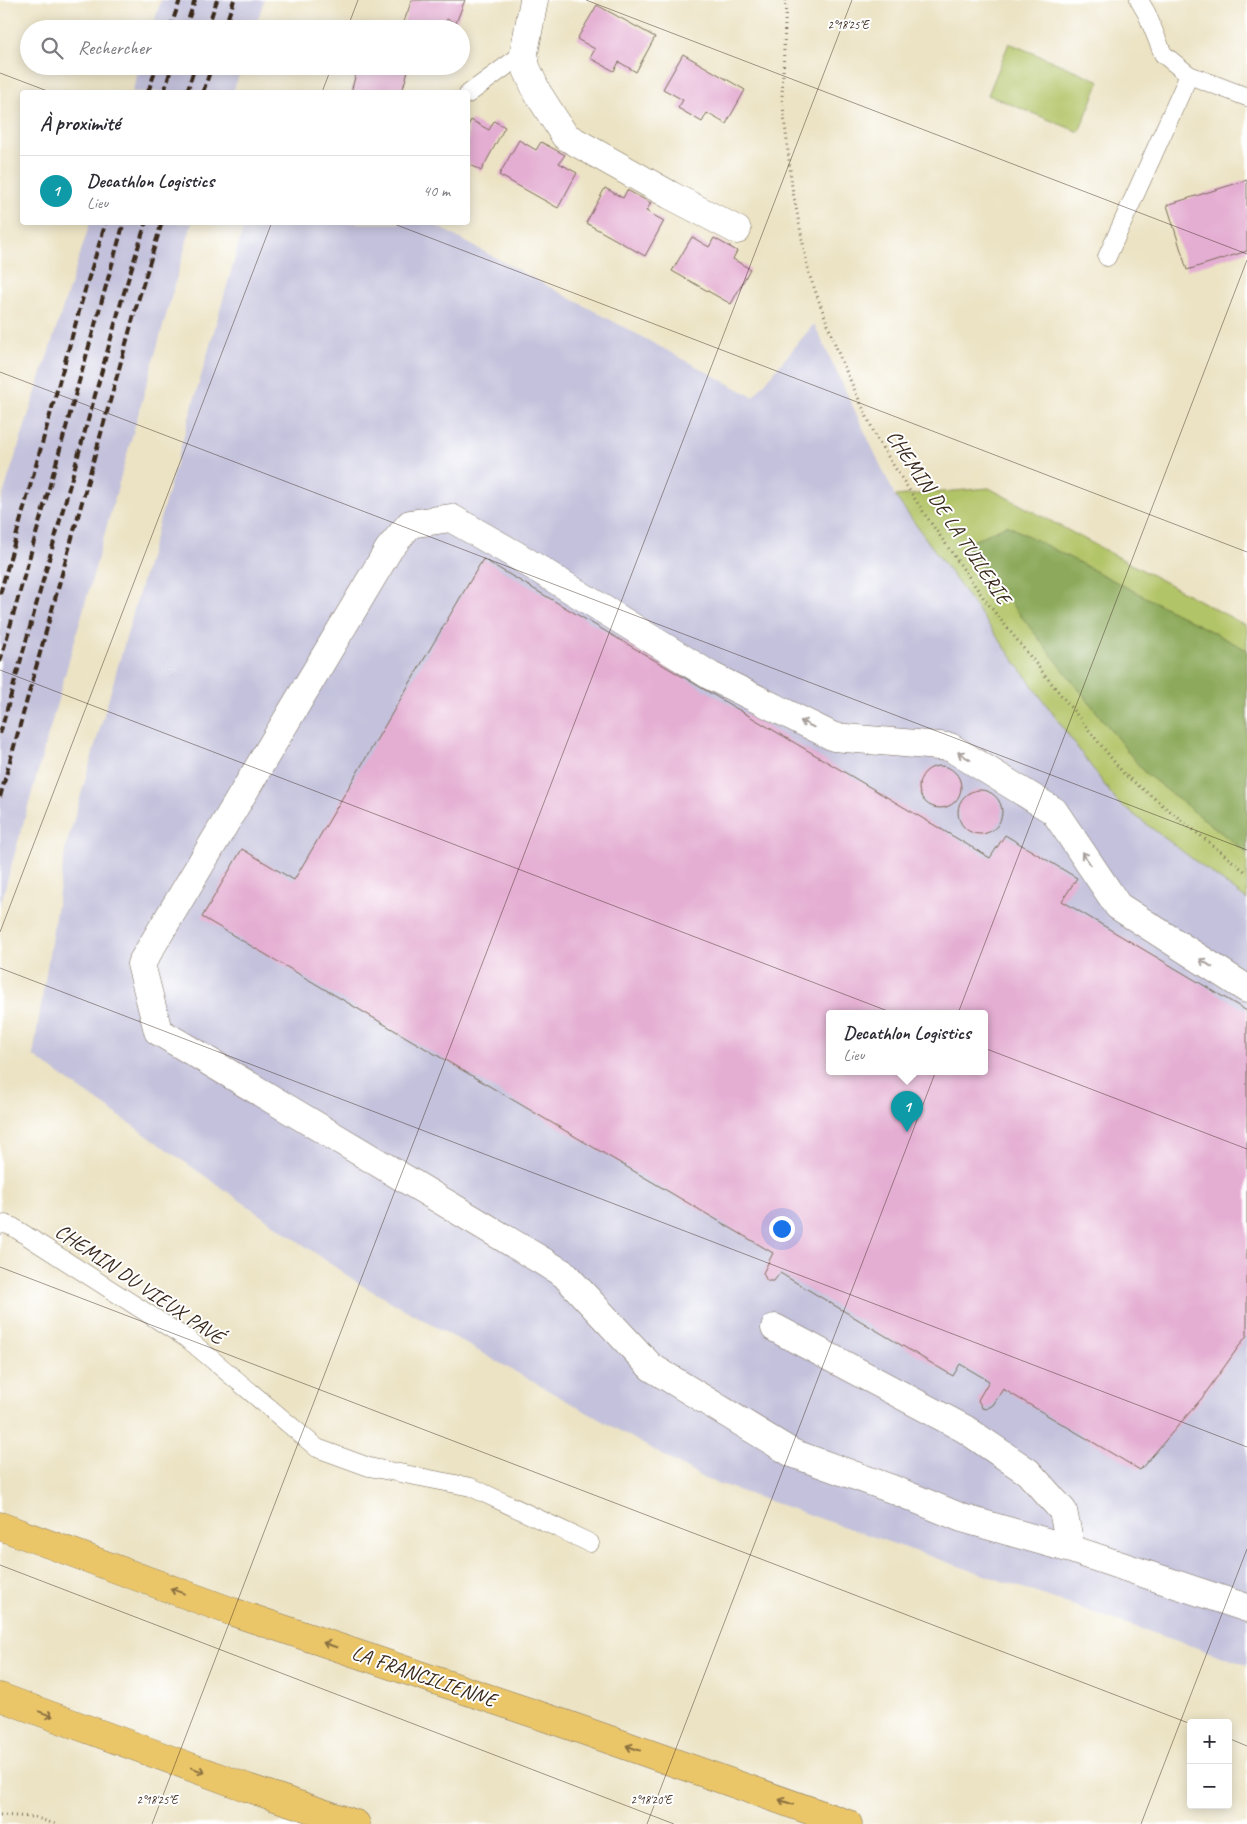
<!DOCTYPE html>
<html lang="fr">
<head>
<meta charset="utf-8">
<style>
  :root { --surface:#fff; --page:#f7f7f7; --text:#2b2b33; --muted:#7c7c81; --line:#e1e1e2; --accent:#b5179e }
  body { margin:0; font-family:Caveat,sans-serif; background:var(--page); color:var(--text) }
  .controls { position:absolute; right:15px; bottom:15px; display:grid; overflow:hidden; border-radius:5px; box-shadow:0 2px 12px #0003 }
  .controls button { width:45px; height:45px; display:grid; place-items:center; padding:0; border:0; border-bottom:1px solid var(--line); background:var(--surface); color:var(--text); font:25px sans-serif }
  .you { position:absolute; left:781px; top:1228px; width:18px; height:18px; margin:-12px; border:4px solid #fff; border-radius:50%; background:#1a73e8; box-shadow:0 0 0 8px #1a73e833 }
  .badge { display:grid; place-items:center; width:32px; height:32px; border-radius:50%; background:var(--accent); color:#fff; font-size:16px; font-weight:700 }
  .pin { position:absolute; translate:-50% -41px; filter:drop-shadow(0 1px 2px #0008) }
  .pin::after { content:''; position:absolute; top:26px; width:18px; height:15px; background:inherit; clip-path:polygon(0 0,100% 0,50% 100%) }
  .popup { position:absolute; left:826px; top:1010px; width:162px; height:65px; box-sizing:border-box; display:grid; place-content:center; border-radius:5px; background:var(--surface); filter:drop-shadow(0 1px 4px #0005); font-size:16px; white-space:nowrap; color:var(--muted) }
  .popup b { font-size:19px; color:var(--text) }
  .popup::after { content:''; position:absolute; left:50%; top:100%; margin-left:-10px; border:10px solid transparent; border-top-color:var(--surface) }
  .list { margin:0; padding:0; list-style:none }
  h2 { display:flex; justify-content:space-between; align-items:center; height:65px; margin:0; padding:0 20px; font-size:21px }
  h2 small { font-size:16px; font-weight:400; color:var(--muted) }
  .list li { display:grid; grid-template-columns:32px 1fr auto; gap:15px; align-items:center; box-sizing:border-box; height:70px; padding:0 20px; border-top:1px solid var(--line) }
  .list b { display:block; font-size:19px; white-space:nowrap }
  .list p { margin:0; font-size:16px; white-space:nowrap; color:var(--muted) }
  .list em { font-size:16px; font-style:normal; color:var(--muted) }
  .icon { flex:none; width:28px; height:28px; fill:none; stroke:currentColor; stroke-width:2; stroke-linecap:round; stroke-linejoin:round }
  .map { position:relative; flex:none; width:1247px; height:1824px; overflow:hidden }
  .search { position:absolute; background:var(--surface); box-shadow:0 2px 12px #0003; left:20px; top:20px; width:450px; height:55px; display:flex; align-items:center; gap:12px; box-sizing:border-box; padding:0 18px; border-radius:28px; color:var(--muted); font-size:19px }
  .panel { position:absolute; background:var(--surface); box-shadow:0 2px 12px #0003; left:20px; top:90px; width:450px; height:135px; border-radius:5px }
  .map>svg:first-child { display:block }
  .industrial { fill:#c3c1db; fill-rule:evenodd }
  .green { fill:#b2c467; stroke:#767742 }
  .forest { fill:#8daa5c; stroke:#646a3d }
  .building { fill:#e4add2; fill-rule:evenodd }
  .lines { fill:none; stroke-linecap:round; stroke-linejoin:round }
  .service-casing { stroke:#796b58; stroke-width:19 }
  .minor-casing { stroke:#796b58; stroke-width:29 }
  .trunk-casing { stroke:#796b58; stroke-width:29 }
  .path { stroke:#796b58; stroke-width:3; stroke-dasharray:1 4; stroke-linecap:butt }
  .service { stroke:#fff; stroke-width:18 }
  .minor { stroke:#fff; stroke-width:28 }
  .trunk { stroke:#ebc669; stroke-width:28 }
  .rail { stroke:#3b2a1e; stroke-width:4; stroke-dasharray:8 4; stroke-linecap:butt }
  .oneway { stroke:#a79f9a }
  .oneway2 { stroke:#8a7040 }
  .ticks { fill:none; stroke:#3b2a1e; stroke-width:1; stroke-opacity:0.45 }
  .labels { text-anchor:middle; stroke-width:4; stroke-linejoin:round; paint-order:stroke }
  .street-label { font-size:21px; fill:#3b2a1e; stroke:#fff }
  .ticks-label { font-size:12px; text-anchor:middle; fill:#3b2a1e; stroke:#fff; stroke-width:4; stroke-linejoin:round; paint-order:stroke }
</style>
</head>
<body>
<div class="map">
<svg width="1247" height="1824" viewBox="0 0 1247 1824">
  <rect width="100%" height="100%" fill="#fff"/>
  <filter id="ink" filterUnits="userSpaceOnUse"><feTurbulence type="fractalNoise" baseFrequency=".02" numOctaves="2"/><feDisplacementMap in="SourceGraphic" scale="10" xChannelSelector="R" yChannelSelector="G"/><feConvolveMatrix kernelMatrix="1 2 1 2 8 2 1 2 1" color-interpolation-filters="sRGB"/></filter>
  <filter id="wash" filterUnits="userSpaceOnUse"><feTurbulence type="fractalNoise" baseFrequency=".0096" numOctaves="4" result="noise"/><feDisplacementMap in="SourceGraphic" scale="20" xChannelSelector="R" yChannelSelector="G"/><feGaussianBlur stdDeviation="1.12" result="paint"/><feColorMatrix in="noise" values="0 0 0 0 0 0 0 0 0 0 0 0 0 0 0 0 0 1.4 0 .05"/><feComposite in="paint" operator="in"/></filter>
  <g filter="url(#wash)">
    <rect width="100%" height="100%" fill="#ece3c4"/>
    <path class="industrial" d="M161,0H264L255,29H152Z
      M140,66H242L233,92H132Z
      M90,223H192L0,906V504Z
      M245,223H431L753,397L814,324L895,496L1117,802L1247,900V1665L705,1479L358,1283L33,1056L66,847ZM830,1013H984V1071H830Z"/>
    <path class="green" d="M1009,43L1100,81L1079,132L988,95Z
      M989,488L1247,626V900L1117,802L895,496Z"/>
    <path class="forest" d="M1007,525L1247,650V853L1144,772L965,545Z"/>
    <g id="blocks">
      <path class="building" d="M412,0H465L456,23L447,19L443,29H415L403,24Z
        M597,5L655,37L636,72L619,62L614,71L590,58L595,49L577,39Z
        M683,54L745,90L726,124L707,113L702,122L678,108L683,100L663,89Z
        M358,66L409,67L402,92L392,91V92H351Z
        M471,120L489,130L494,121L505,127L481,171L468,163V126Z
        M519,140L536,150L541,142L565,155L559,163L577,173L558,208L499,175Z
        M1247,180V251L1187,270L1167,205Z
        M605,188L623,198L627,190L651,203L646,211L664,221L645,256L586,223Z
        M692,237L709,247L714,238L737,251L733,259L750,269L731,304L672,271Z
        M483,559L990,858L1005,835L1077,878L1062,901L1247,1011V1335L1202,1398L1140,1470L1003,1389L993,1405L986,1409L982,1408L978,1400L989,1381L960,1364L953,1376L780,1273L774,1281H767L763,1273L773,1253L202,917L242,849L294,880ZM830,1013H984V1071H830Z
        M919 787a21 21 0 1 1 42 0a21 21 0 1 1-42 0Z
        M958 812a22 22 0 1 1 44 0a22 22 0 1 1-44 0Z"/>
    </g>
  </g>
  <g filter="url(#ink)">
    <use href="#blocks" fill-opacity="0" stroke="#796b58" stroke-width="1"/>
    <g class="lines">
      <g class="service-casing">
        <path id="service" d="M1139,0L1147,14L1163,54L1189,75L1247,97
          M468,94L524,53
          M1107,257L1189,75
          M0,1225L5,1224L13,1227L189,1340L317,1448L369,1467L471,1487L590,1543"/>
      </g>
      <g class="minor-casing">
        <path id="minor" d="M534,0L524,53L526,67L537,92L565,136L670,195L737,230
          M1247,989L1118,906L1054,811L950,747L834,737L711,676L514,554L451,518L410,524L389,549L141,964L158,1031L564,1274L651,1367L792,1453L892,1489L962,1518L1071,1549L1247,1608
          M775,1328L965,1429L1028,1472L1063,1511L1071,1549"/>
      </g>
      <g class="trunk-casing">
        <path id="trunk" d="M0,1526L233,1612L565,1724L848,1824
          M0,1697L248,1788L356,1824"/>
      </g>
      <path class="path" d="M786,0L782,97L792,187L809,274L841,360L878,441L924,513L985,600L1124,774L1247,873
        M0,1815L34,1817L55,1824"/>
      <use href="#service" class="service"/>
      <use href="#minor" class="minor"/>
      <use href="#trunk" class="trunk"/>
      <path class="rail" d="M170,29L180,0
        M185,29L195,0
        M207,29L217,0
        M224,29L234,0
        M148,92L157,66
        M164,92L172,66
        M187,92L195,66
        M203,92L212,66
        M0,594L85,290L106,222
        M0,662L124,222
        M0,734L122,299L146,222
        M0,797L137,304L162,222"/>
    </g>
    <defs><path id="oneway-shaft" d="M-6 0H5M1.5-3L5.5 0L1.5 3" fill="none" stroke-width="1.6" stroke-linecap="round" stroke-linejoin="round" transform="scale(1.25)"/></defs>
    <g class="oneway">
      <use href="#oneway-shaft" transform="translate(807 724) rotate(-154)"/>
      <use href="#oneway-shaft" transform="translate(964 756) rotate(-148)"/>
      <use href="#oneway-shaft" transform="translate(1086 858) rotate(-124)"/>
      <use href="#oneway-shaft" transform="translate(1206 963) rotate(-147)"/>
    </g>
    <g class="oneway2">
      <use href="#oneway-shaft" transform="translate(177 1591) rotate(-160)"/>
      <use href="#oneway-shaft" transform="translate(330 1645) rotate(-161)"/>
      <use href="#oneway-shaft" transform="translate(46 1714) rotate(20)"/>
      <use href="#oneway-shaft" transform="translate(633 1748) rotate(-161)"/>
      <use href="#oneway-shaft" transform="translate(198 1770) rotate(20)"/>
      <use href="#oneway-shaft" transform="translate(786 1802) rotate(-161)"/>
    </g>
  </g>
  <path class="ticks" d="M586,0L1247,254M347,29L358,0M0,73L50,92M322,92L332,66M389,222L1247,552M0,372L1247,850M0,670L1247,1149M0,932L272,222M0,968L1247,1447M0,1267L1191,1724M0,1565L674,1824M1228,1738L1247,1746M152,1824L852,0M647,1824L1247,260M1141,1824L1247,1549"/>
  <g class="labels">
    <g class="street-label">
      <text transform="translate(949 517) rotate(56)" y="7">CHEMIN DE LA TUILERIE</text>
      <text transform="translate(140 1284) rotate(34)" y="7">CHEMIN DU VIEUX PAVÉ</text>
      <text transform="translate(424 1676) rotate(19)" y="7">LA FRANCILIENNE</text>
    </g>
  </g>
  <g class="ticks-label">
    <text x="848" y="29">2°18'25"E</text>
    <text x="157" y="1804">2°18'25"E</text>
    <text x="651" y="1804">2°18'20"E</text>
  </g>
</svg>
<div class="controls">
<button>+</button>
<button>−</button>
</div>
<div class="you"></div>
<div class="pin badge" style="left:907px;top:1132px;background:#0f9aa8">1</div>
<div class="popup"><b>Decathlon Logistics</b>Lieu</div>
<div class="search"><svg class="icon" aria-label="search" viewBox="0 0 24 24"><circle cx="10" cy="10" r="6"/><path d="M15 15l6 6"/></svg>Rechercher</div>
<section class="panel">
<h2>À proximité<small></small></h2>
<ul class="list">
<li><span class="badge" style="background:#0f9aa8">1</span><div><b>Decathlon Logistics</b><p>Lieu</p></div><em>40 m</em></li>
</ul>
</section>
</div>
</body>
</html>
